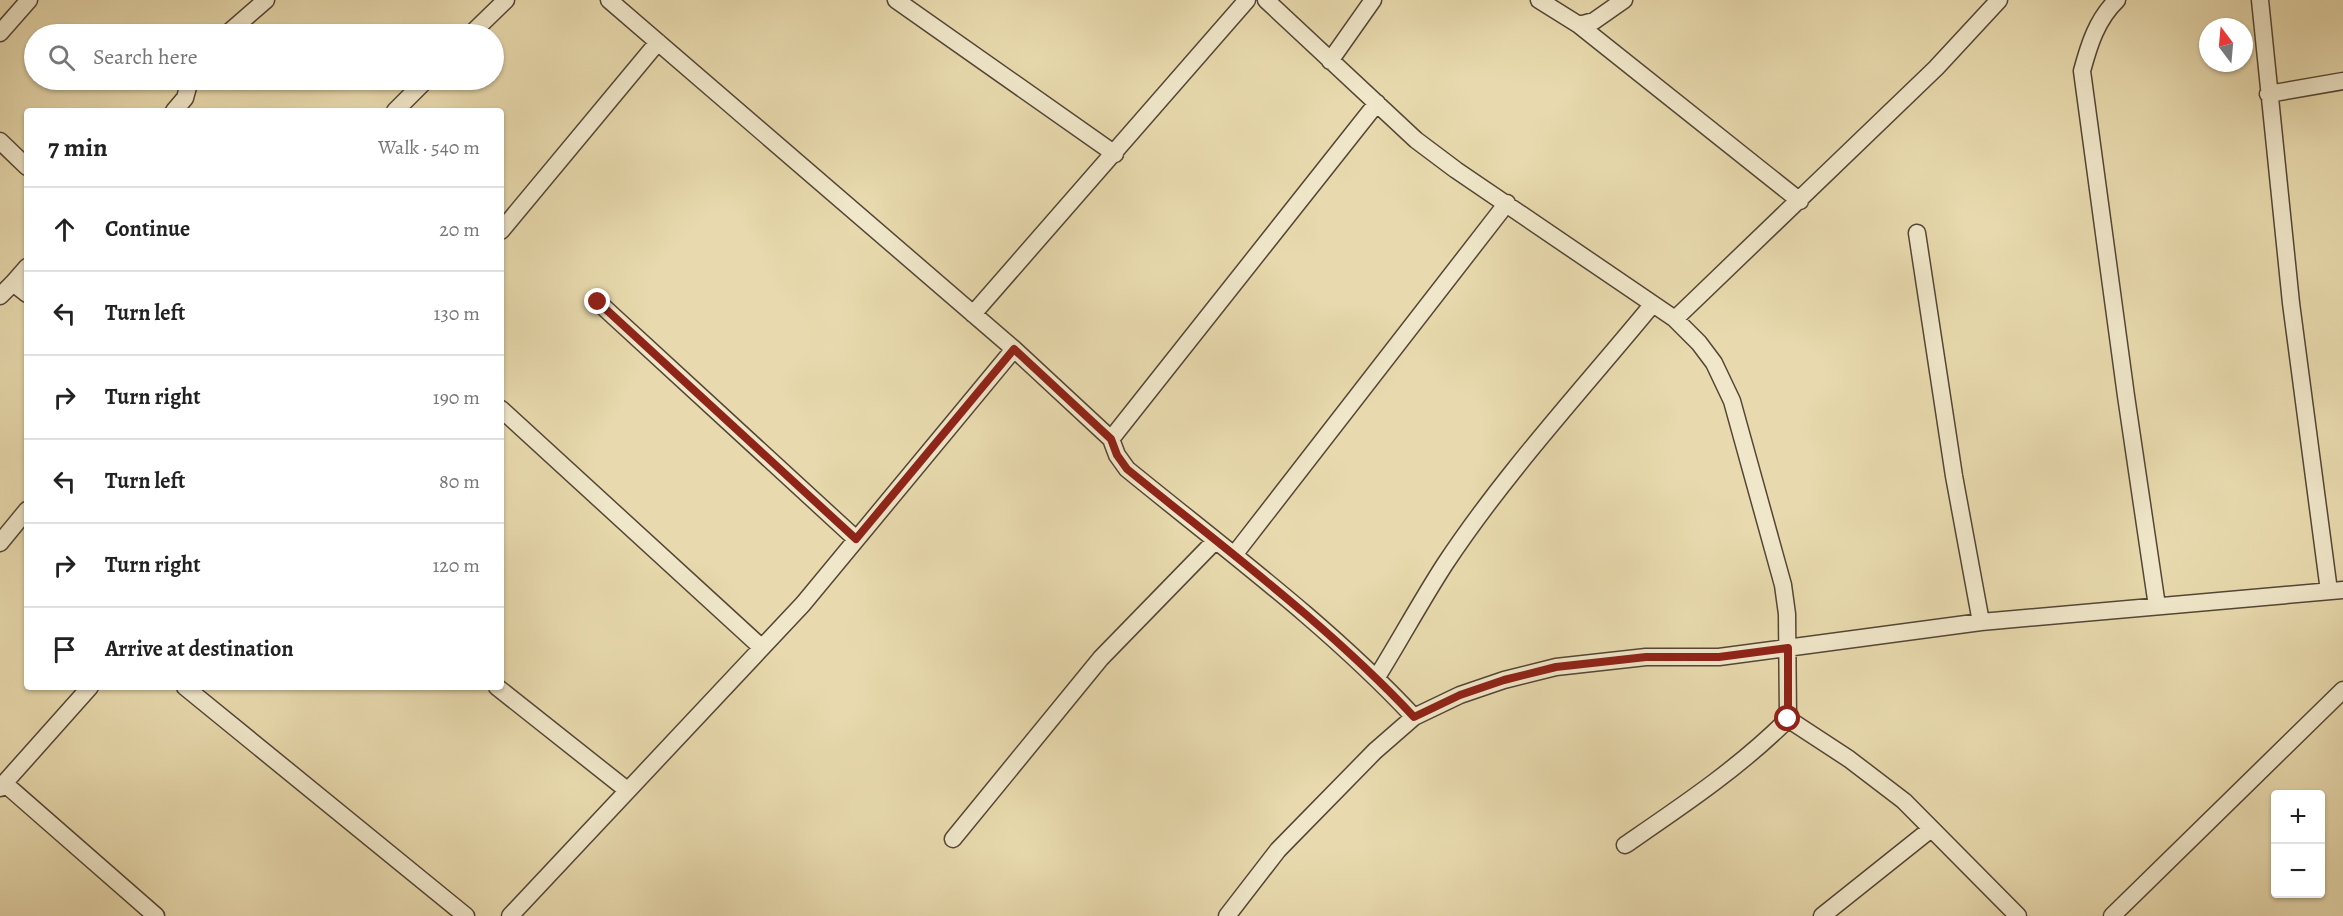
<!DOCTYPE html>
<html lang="en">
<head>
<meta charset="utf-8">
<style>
  :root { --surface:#fff; --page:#f6f6f6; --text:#222; --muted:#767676; --line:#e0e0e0 }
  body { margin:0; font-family:Alegreya,serif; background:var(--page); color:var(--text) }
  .controls { position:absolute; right:18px; bottom:18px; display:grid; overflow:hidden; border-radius:6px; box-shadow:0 2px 4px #0004 }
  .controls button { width:54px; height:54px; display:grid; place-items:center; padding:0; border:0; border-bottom:2px solid var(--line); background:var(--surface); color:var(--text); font:30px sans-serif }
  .compass { position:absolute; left:2199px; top:18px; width:54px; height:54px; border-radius:50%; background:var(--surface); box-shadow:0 2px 4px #0004; rotate:344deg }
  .stop { position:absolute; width:18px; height:18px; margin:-14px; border:4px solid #8f2418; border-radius:50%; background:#fff }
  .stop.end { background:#8f2418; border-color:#fff; box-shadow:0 2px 6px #0008 }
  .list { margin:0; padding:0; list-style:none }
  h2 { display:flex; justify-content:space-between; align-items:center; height:78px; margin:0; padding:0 24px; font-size:26px }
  h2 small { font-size:20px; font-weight:400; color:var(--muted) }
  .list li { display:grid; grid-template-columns:39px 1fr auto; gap:18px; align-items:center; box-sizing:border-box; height:84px; padding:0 24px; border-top:2px solid var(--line) }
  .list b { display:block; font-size:22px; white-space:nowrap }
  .list em { font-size:20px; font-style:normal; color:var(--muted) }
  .icon { flex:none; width:33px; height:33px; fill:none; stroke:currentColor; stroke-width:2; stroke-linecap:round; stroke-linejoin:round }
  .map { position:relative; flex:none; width:2343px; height:916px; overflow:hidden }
  .search { position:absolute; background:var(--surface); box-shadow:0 2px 4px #0004; left:24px; top:24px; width:480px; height:66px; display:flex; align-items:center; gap:15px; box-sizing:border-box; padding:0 21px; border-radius:33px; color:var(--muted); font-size:22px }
  .panel { position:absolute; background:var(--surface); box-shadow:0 2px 4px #0004; left:24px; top:108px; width:480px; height:582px; border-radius:6px }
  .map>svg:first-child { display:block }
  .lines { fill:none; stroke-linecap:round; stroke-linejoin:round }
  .minor-casing { stroke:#544635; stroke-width:19 }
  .minor { stroke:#f0e7ca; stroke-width:16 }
  .route { stroke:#8f2418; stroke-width:8 }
</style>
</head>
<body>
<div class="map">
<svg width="2343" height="916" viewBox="0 0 2343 916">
  <rect width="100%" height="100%" fill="#e8daae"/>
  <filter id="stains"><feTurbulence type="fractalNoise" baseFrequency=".00333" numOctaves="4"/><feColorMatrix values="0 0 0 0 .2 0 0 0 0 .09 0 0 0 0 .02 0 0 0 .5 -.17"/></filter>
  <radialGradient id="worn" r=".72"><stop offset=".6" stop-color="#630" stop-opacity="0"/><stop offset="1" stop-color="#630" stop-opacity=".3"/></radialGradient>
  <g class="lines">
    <g class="minor-casing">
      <path id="minor" d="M609,0L1014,349L1111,439L1117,455L1127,469C1225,549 1328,625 1414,717
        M896,0L1115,154
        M1266,0L1416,140L1456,170L1675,319L1699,343L1714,363L1732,401L1783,585L1787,614L1788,719L1849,759L1904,801L2018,916
        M1539,0L1579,25L1800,201
        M2117,0C2097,19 2089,45 2082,71L2126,396L2157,606
        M2260,0L2291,303L2329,591
        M1579,25L1594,21L1624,0
        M0,33L29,0
        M227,34L266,0
        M471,34L506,0
        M1330,61L1373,0
        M2268,94L2343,81
        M174,111L185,98L190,80
        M395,111L426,80
        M0,141L27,167
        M501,231L658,42
        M1917,233L1954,476L1981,622
        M27,267L13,283L27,294
        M0,296L13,283
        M598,302L856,539
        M973,314L1247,0
        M1675,319L1936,68L1999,0
        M501,409L761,647
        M1111,439L1377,103
        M0,543L27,510
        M1234,555L1507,203
        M1377,677C1400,640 1421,601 1445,564C1506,472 1582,390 1652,305
        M185,687L466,916
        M497,687L627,790
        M4,783L156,916
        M0,788L90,687
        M953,839L1101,658L1215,541
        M1625,845C1682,806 1739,768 1788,719
        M510,916L803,604L1014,349
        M1227,916L1278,850L1375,751L1414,717L1460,695L1504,680L1556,667L1646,657H1719L1981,622L2343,590
        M1822,916L1931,829
        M2112,916L2343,690"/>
    </g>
    <use href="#minor" class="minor"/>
  </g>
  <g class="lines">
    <path class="route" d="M598,302L856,539L1014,349L1111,439L1117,455L1127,469C1225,549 1328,625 1414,717L1460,695L1504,680L1556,667L1646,657H1719L1788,648V719"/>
  </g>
  <rect width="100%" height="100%" filter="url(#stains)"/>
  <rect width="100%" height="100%" fill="url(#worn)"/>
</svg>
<div class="controls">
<button>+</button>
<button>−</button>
</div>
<svg class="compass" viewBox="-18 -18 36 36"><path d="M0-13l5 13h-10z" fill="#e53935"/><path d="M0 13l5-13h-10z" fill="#767676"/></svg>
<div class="stop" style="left:1788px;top:719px"></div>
<div class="stop end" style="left:598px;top:302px"></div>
<div class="search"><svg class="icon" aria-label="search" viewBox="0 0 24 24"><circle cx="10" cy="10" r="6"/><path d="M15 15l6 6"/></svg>Search here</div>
<section class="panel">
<h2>7 min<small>Walk · 540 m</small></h2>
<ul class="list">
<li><svg class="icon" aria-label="ahead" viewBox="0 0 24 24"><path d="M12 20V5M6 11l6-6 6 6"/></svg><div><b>Continue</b></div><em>20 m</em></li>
<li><svg class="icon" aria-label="left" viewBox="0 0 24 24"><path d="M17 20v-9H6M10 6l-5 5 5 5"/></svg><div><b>Turn left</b></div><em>130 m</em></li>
<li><svg class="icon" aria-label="right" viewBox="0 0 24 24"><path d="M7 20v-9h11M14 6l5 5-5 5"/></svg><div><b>Turn right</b></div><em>190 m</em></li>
<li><svg class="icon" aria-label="left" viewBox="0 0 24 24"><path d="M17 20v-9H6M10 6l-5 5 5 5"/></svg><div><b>Turn left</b></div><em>80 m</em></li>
<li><svg class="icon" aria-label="right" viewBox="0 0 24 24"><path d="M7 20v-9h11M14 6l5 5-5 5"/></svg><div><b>Turn right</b></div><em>120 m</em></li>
<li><svg class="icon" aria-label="arrive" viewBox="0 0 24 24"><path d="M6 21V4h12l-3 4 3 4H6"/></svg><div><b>Arrive at destination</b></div></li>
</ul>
</section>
</div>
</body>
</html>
